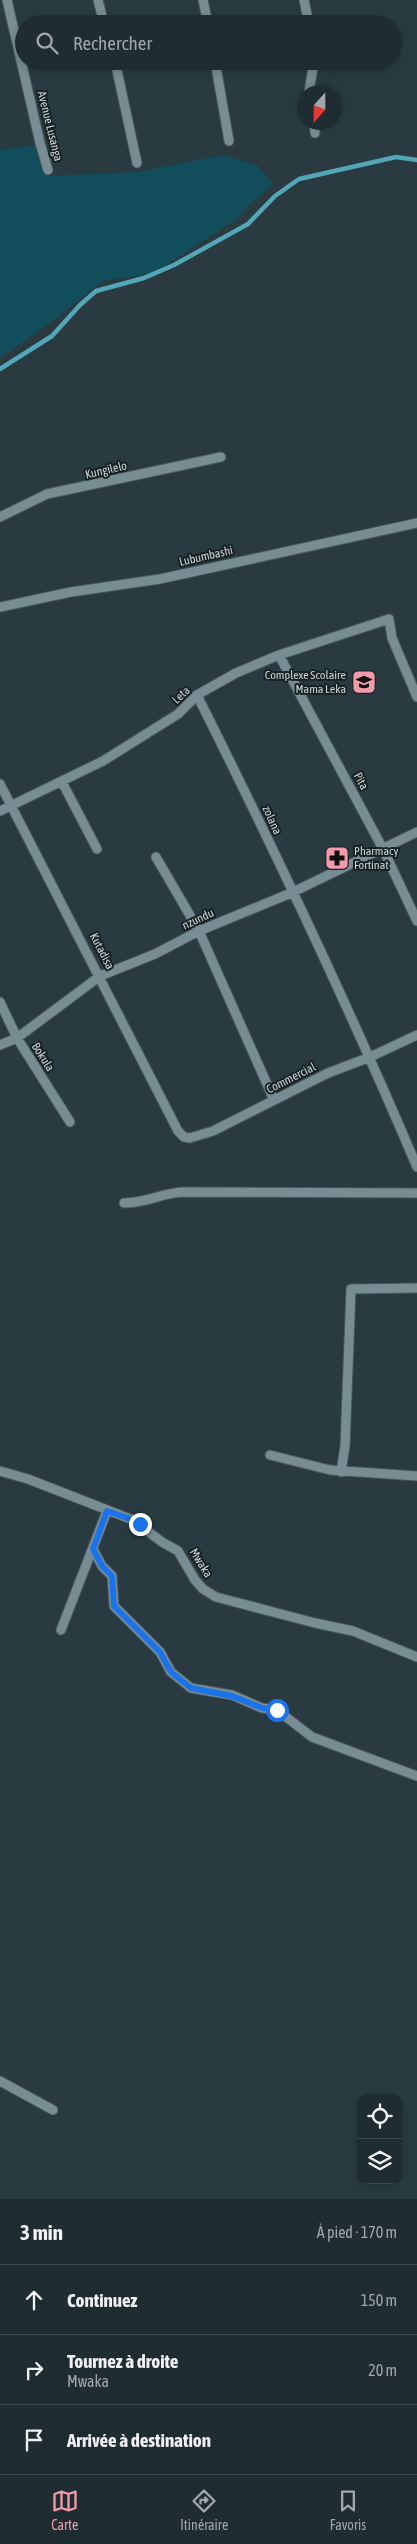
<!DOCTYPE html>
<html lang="fr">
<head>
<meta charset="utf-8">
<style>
  :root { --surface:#1f2c31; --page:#273439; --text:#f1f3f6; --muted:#a1a7ab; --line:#3c484d; --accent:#f39aab }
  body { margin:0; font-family:"Asap Condensed",sans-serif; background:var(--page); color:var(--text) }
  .controls { position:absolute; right:15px; bottom:15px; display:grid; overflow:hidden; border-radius:10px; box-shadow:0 2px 8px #0003 }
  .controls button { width:45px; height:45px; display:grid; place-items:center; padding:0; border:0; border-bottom:1px solid var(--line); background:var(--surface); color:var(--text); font:25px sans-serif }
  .compass { position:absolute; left:297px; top:85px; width:45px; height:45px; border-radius:50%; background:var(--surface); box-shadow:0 2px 8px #0003; rotate:201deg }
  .stop { position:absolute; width:15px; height:15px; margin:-11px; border:4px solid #1a73e8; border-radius:50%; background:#fff }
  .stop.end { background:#1a73e8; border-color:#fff; box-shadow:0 1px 5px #0008 }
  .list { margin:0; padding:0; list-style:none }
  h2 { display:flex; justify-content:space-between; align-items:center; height:65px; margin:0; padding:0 20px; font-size:21px }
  h2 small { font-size:16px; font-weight:400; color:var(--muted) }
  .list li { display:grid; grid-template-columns:32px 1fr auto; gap:15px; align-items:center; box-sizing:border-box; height:70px; padding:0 20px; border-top:1px solid var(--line) }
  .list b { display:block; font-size:19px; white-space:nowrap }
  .list p { margin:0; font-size:16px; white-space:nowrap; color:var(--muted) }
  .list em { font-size:16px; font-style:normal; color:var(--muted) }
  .icon { flex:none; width:28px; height:28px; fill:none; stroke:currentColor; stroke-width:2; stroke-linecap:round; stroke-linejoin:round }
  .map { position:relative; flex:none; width:417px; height:2199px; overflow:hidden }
  .search { position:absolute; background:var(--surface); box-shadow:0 2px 8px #0003; left:15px; right:15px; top:15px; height:55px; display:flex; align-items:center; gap:12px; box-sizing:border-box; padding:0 18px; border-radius:28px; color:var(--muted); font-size:19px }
  .sheet { height:275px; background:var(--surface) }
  nav { display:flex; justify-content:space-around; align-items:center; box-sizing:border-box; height:70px; border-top:1px solid var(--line); background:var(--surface); font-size:14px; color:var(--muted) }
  nav a { display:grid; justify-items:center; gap:2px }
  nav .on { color:var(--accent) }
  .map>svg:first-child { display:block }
  .green { fill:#124d5b }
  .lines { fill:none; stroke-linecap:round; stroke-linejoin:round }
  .stream { stroke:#52a6b8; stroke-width:4.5 }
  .minor-casing { stroke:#48585c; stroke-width:11 }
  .minor { stroke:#788d93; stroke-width:9 }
  .route { stroke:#1a73e8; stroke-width:6 }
  .labels { text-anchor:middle; stroke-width:4; stroke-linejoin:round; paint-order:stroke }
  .street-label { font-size:12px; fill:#cad5d8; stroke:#182123 }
  .poi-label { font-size:12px; fill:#cad5d8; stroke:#182123; text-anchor:end }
</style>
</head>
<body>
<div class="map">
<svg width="417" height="2199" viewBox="0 0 417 2199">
  <rect width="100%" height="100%" fill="#293b41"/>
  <path class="green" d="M37,145L46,176L139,172L223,155L257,165L273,184L248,206L238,218L154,273L103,281L54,320L0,358V150Z"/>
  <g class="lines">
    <path class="stream" d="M0,369L52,336L80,305L96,291L144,278L174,265L248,224L275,196L299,179L396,157L417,160"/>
    <g class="minor-casing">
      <path id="minor" d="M7,0L40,143L48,170
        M98,0L104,24
        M203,0L208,24
        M304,0L309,24
        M115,61L137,163
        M215,61L229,141
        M309,92L314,61
        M314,122L315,133
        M0,517L47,494L221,457
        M0,607L71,592L160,579L417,523
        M279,655L383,849L417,921
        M197,695C275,851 349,1007 417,1167
        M62,782L97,849
        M0,784L178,1131L184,1137L190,1138L213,1131L328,1073L370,1057L417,1035
        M0,811L103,761L178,714L197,695L236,673L279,655L389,619L392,638L417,697
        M156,857L199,931L274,1100
        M0,1002L17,1038L70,1122
        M0,1045L17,1038L100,976L155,954L199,931L291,893L417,832
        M124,1203C148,1203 161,1193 183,1192L417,1193
        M270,1455L330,1470L417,1476
        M0,1471L28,1479L133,1520L162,1542L178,1551L195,1580L203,1589L216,1597L315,1623L353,1631L417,1657
        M341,1472L345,1446L351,1289L417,1288
        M93,1549L102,1566L112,1576L114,1606L160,1652L171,1672L191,1688L232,1695L262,1708L277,1710L312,1737L417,1776
        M61,1630L107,1511
        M0,2081L53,2110"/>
    </g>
    <use href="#minor" class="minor"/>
  </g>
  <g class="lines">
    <path class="route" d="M140,1524L133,1520L107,1511L93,1549L102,1566L112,1576L114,1606L160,1652L171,1672L191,1688L232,1696L262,1708L277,1710"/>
  </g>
  <defs>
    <g id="school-square" transform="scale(1.25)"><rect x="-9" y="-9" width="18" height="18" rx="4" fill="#f39aab" stroke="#182123"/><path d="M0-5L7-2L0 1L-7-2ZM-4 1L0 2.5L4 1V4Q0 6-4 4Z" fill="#111"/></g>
    <g id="pharmacy-square" transform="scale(1.25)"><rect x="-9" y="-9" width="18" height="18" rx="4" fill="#f39aab" stroke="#182123"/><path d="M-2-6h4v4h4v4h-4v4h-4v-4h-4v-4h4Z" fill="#111"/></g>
  </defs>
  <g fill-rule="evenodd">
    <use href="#school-square" x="364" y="682"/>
    <use href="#pharmacy-square" x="337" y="858"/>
  </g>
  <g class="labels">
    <g class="street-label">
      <text transform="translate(50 126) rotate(76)" y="4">Avenue Lusanga</text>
      <text transform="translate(106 470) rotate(-13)" y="4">Kungilelo</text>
      <text transform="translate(206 556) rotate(-13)" y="4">Lubumbashi</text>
      <text transform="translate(181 695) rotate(-43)" y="4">Leta</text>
      <text transform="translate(361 781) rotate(62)" y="4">Pita</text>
      <text transform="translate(272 820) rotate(66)" y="4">zolana</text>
      <text transform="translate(198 919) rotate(-25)" y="4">nzundu</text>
      <text transform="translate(102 951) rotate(63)" y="4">Kutadisa</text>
      <text transform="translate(43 1057) rotate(58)" y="4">Bokula</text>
      <text transform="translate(291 1078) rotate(-27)" y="4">Commercial</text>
      <text transform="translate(201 1563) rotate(58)" y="4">Mwaka</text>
    </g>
    <g class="poi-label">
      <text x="346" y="679">Complexe Scolaire<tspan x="346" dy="14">Mama Leka</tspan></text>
      <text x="354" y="855" text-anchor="start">Pharmacy<tspan x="354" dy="14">Fortinat</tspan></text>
    </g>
  </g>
</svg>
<div class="controls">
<button><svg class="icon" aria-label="locate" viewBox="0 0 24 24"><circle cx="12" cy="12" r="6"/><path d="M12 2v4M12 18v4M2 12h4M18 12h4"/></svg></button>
<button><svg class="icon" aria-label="layers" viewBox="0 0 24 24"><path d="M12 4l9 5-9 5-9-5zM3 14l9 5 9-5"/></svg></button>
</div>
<svg class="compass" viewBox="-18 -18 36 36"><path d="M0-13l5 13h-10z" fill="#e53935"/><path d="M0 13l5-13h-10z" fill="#a1a7ab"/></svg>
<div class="stop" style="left:277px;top:1710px"></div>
<div class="stop end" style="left:140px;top:1524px"></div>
<div class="search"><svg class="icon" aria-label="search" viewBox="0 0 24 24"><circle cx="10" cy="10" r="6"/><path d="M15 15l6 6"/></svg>Rechercher</div>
</div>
<section class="sheet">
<h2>3 min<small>À pied · 170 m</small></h2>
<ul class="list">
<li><svg class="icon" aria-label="ahead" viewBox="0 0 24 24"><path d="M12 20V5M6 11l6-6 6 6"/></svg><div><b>Continuez</b></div><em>150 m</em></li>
<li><svg class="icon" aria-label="right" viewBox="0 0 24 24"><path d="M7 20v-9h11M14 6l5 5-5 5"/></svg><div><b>Tournez à droite</b><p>Mwaka</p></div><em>20 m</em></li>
<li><svg class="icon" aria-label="arrive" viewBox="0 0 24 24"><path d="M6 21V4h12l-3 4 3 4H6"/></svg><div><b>Arrivée à destination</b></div></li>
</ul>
</section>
<nav>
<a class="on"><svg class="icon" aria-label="map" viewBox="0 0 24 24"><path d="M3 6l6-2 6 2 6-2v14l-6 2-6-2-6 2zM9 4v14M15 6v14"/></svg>Carte</a>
<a><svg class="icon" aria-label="directions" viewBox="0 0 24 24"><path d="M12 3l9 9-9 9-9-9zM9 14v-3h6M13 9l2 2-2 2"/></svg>Itinéraire</a>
<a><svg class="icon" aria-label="saved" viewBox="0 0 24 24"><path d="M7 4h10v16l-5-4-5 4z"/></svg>Favoris</a>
</nav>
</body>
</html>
